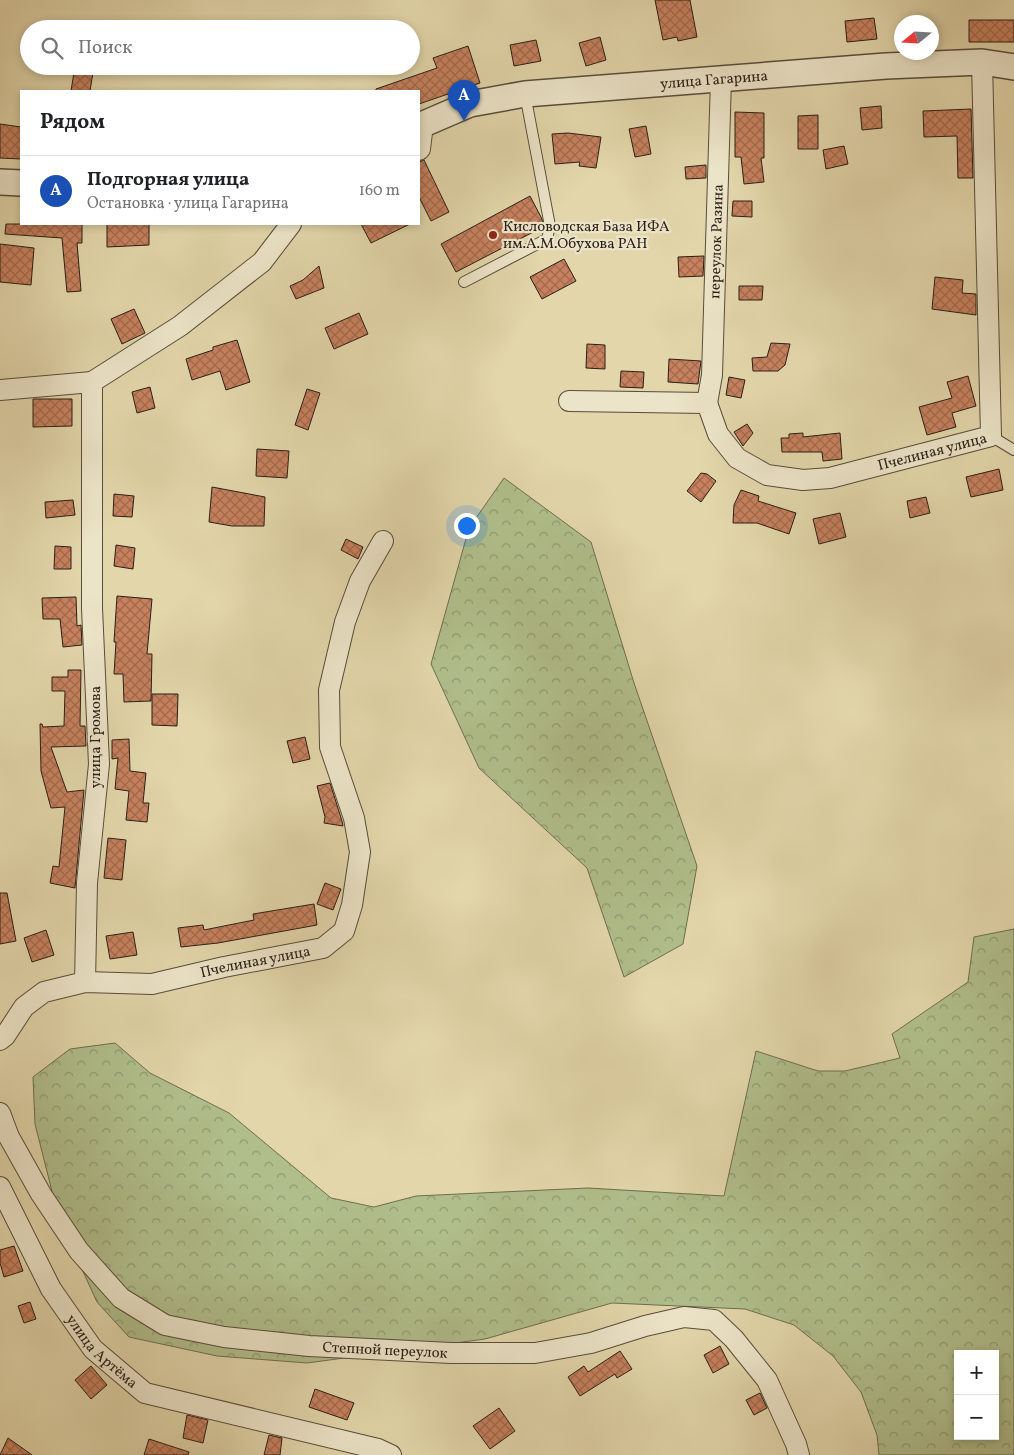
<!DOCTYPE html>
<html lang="ru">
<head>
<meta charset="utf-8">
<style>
  :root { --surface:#fff; --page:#f2f2f2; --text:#202124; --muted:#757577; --line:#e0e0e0; --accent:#8f2418 }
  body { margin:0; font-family:Vollkorn,serif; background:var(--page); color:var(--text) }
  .controls { position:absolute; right:15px; bottom:15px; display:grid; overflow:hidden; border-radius:0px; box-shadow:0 2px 8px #0003 }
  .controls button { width:45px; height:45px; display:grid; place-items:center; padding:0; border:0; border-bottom:1px solid var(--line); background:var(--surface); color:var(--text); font:25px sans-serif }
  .compass { position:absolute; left:894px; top:15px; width:45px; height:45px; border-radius:50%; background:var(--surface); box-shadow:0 2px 8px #0003; rotate:252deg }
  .you { position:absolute; left:466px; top:525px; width:18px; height:18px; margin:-12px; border:4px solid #fff; border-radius:50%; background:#1a73e8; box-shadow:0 0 0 8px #1a73e833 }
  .badge { display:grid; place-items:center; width:32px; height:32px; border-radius:50%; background:var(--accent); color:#fff; font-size:16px; font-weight:700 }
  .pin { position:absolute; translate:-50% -41px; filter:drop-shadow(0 1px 2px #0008) }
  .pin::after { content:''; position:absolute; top:26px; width:18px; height:15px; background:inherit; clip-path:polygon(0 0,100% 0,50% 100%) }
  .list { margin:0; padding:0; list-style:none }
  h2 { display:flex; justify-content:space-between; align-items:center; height:65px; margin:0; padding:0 20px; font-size:21px }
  h2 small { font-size:16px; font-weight:400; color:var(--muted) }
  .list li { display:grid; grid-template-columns:32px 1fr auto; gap:15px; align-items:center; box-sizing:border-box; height:70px; padding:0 20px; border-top:1px solid var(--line) }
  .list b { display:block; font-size:19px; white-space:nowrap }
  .list p { margin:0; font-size:16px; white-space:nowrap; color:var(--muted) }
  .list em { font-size:16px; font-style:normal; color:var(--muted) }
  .icon { flex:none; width:28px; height:28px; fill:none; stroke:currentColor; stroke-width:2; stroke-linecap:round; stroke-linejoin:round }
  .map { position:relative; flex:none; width:1014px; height:1455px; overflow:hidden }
  .search { position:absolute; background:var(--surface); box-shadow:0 2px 8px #0003; left:20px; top:20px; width:400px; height:55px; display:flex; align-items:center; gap:12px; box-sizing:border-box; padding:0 18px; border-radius:28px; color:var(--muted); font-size:19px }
  .panel { position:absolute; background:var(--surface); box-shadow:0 2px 8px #0003; left:20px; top:90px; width:400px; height:135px; border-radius:0px }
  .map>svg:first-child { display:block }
  .forest { fill:url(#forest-crowns); stroke:#6d6e52; fill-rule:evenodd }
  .building { fill:url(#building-cross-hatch); stroke:#2a1e18 }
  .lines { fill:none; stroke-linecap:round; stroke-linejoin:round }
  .service-casing { stroke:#584c3c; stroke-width:12 }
  .minor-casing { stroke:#584c3c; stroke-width:22 }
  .tertiary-casing { stroke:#584c3c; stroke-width:28 }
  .service { stroke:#ece4c8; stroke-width:10 }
  .minor { stroke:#ece4c8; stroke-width:20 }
  .tertiary { stroke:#ece4c8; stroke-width:25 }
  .poi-dot { fill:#8f2418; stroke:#ece4c8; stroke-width:2 }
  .labels { text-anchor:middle; stroke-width:4.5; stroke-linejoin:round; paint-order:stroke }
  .street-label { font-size:15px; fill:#2a1e18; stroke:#ece4c8 }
  .poi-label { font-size:15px; fill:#2a1e18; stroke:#ece4c8; text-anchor:start }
</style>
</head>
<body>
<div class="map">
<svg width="1014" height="1455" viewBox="0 0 1014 1455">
  <defs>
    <pattern id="forest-crowns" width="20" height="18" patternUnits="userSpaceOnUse" patternTransform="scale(1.25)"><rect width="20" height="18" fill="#b0be8b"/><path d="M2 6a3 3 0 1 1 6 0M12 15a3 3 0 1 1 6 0" fill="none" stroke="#8f9a71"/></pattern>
    <pattern id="building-cross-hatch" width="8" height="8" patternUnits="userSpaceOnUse" patternTransform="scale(1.25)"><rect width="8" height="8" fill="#c7815e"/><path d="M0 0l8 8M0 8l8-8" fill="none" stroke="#a2694d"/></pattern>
  </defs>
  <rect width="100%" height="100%" fill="#e2d6aa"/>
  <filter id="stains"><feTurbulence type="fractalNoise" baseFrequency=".004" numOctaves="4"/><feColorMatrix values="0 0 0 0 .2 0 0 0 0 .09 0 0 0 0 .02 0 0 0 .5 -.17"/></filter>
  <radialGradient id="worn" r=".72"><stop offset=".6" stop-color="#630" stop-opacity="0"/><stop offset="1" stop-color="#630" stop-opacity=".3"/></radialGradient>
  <path class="forest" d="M504,478L591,542L634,683L697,866L683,944L624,977L587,868L479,768L431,664L469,528Z
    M1014,929V1455H879L877,1435L861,1392L833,1356L794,1325L745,1309L612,1303L485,1339L307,1363L217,1356L129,1337L97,1302L59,1219L35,1124L33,1077L70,1049L115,1043L150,1073L229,1113L331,1198L374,1207L416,1196L588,1188L724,1196L756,1051L818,1071H845L900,1058L892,1034L968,982L974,937ZM958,1354H995V1436H958Z"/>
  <path class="building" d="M655,0H690L697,37L678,41L677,37L663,40Z
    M874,18L877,39L847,42L845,21Z
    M969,20H1014V42H969Z
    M600,37L606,60L586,66L579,43Z
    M536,40L541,61L514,66L510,45Z
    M468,46L480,83L419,104V91H376V89L437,68L433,58Z
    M75,66H94L90,91H71Z
    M881,106L882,128L862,130L860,108Z
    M971,109L973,178H958L957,136L924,137L923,111Z
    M735,112L764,113V158H761L764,182L744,184L741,157H735Z
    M818,115V149H798V116Z
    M0,124L21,127V159L0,158Z
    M646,126L651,154L635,157L629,129Z
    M568,133L601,137L596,168L579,166L580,162L555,164L552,134Z
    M844,146L848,164L826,169L823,150Z
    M424,160L449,212L431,221L419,197V162Z
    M706,165V178L686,179L685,167Z
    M530,196L542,219L543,227L456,272L441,244Z
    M733,201H752V217L732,216Z
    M6,224H82V243H77L81,291L67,292L62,238L5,234Z
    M107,224H149V245L107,247Z
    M361,224H410L371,243Z
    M0,244L34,248L31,285L0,282Z
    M704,256L703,276L679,277L678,257Z
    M564,259L576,281L542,299L530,277Z
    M319,266L324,288L296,299L290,286L303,280Z
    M935,277L963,280L962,293L976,294V315L932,309Z
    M739,286H763L762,300H739Z
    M134,309L145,333L122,344L111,319Z
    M359,313L368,334L334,349L325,328Z
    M237,340L250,382L226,390L220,371L192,380L186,359L213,350V347Z
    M771,343L790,344L785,365L778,371H753L752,358L767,357Z
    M587,344L605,345V369L586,368Z
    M669,359L701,361L698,384L668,382Z
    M621,371L644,372L643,388L620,387Z
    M968,376L976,406L952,413L956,427L927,435L919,407L952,398L947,382Z
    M729,377L745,380L741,398L726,395Z
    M150,387L155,408L137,413L132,392Z
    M307,389L320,393L308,430L295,425Z
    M33,399H72V426L33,427Z
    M747,424L753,433L743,446L734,432Z
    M803,433V437L840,433L842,459L823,461L822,452H782L781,438H789V434Z
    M257,449L289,451L287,478L256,476Z
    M999,469L1003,490L971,497L966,477Z
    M701,473L707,474L716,481L701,502L687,491Z
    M212,487L265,497L264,526H232L209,522Z
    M741,490L759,496L758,501L796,513L789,534L757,523H733L734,505Z
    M114,494L134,496L132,517L113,516Z
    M926,497L930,513L910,518L907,501Z
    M73,500L75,515L46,518L45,502Z
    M840,513L846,537L819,544L813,519Z
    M346,539L363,547L358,559L341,550Z
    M116,545L135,548L133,569L114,566Z
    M55,546L71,547V569H54Z
    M117,596L152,599L147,654H152L151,701L124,702L123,674H114L116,642H114Z
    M76,597L77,626L81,625L82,645L63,647L60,619H43L42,598Z
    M68,670H81L80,726H85L86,746L51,747L67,792L84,790L75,888L50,883L53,866L59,867L65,807L51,808L41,771L40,724H42L43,727L64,726L65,691H52V677H68Z
    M152,694H178L177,726L152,725Z
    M305,737L310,759L293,763L287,741Z
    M129,739L130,771L146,773L143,803H149L147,822L126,820L129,791L115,789L118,758L112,759V740Z
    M330,783L342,821L343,826L324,823L325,817L317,786Z
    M108,838L126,840L122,880L104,878Z
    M325,883L341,889L333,910L317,904Z
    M0,893H7L16,941L0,944Z
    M314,904L317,925L218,943L181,947L178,928L203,925L204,930L254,920L253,914Z
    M46,930L54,955L32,962L24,938Z
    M133,932L137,955L110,959L106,936Z
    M14,1246L23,1271L4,1277L0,1263V1250Z
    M30,1302L36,1319L24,1323L18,1306Z
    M720,1346L729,1364L713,1373L704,1355Z
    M620,1351L632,1369L617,1378L615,1374L580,1396L568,1377L584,1366L588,1372Z
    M91,1366L107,1385L91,1399L75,1380Z
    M315,1389L354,1403L347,1420L309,1407Z
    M760,1393L767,1408L754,1415L746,1400Z
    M499,1408L515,1431L490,1449L473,1426Z
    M187,1415L208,1420L203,1443L183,1438Z
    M269,1435L282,1438L280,1455H264Z
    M8,1438L32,1455H0Z
    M149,1439L189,1452L188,1455H144Z"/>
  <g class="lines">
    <g class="service-casing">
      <path id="service" d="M464,282L547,239L550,226L525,94
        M991,436L1014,450"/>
    </g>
    <g class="minor-casing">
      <g id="minor">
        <path d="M419,150L420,149L423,124"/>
        <path d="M0,390L92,382L180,326L262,262L291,224"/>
        <path id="s1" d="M569,401L707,403L718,434L737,458L767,475L803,480L830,478L991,436L982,62"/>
        <path id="s2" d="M707,403L712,375L721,79"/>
        <path d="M85,982L87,883L99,764L92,608V382"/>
        <path id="s3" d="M0,1040L5,1036L24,1007L44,992L85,982L152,984L224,967L323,948L344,931L352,905L360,852L354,818L330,747L329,690L345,622L360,581L383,541"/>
        <path id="s4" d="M0,1113L9,1137L41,1194L79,1251L121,1298L165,1325L224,1337L309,1346L451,1353H535L591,1343L645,1326L684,1317L714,1320L734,1339L767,1380L796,1444L799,1455"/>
        <path id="s5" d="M0,1187L51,1289L93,1349L145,1393L378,1449L391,1455"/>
      </g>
    </g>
    <g class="tertiary-casing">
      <g id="tertiary">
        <path id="s6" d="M419,126L470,104L525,94L886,66L982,62L1014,67"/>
        <path d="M0,182L21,183"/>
      </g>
    </g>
    <use href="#service" class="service"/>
    <use href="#minor" class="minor"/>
    <use href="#tertiary" class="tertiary"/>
  </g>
  <circle class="poi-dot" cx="493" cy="235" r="5"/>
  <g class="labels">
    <g class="street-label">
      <text dy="5" stroke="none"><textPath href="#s6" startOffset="301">улица Гагарина</textPath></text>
      <text dy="5" stroke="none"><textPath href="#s2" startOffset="162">переулок Разина</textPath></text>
      <text dy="5" stroke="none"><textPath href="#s1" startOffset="405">Пчелиная улица</textPath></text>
      <text transform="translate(95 737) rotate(-90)" y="5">улица Громова</text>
      <text dy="5" stroke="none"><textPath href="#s3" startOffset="281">Пчелиная улица</textPath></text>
      <text dy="5" stroke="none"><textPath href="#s4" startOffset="496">Степной переулок</textPath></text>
      <text dy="5" stroke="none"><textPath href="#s5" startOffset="195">улица Артёма</textPath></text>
    </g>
    <g class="poi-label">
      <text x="503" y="231">Кисловодская База ИФА<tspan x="503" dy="17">им.А.М.Обухова РАН</tspan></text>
    </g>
  </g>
  <rect width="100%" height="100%" filter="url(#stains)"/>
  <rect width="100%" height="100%" fill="url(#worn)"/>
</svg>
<div class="controls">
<button>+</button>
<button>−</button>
</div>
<svg class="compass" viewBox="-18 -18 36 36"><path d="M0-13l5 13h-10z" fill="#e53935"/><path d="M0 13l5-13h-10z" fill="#757577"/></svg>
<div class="you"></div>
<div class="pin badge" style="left:464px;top:121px;background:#1a4fb4">A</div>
<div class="search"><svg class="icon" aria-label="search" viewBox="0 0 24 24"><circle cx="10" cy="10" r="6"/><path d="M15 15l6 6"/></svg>Поиск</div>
<section class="panel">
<h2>Рядом<small></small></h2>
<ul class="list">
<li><span class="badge" style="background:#1a4fb4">A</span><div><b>Подгорная улица</b><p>Остановка · улица Гагарина</p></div><em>160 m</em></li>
</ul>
</section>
</div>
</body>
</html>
